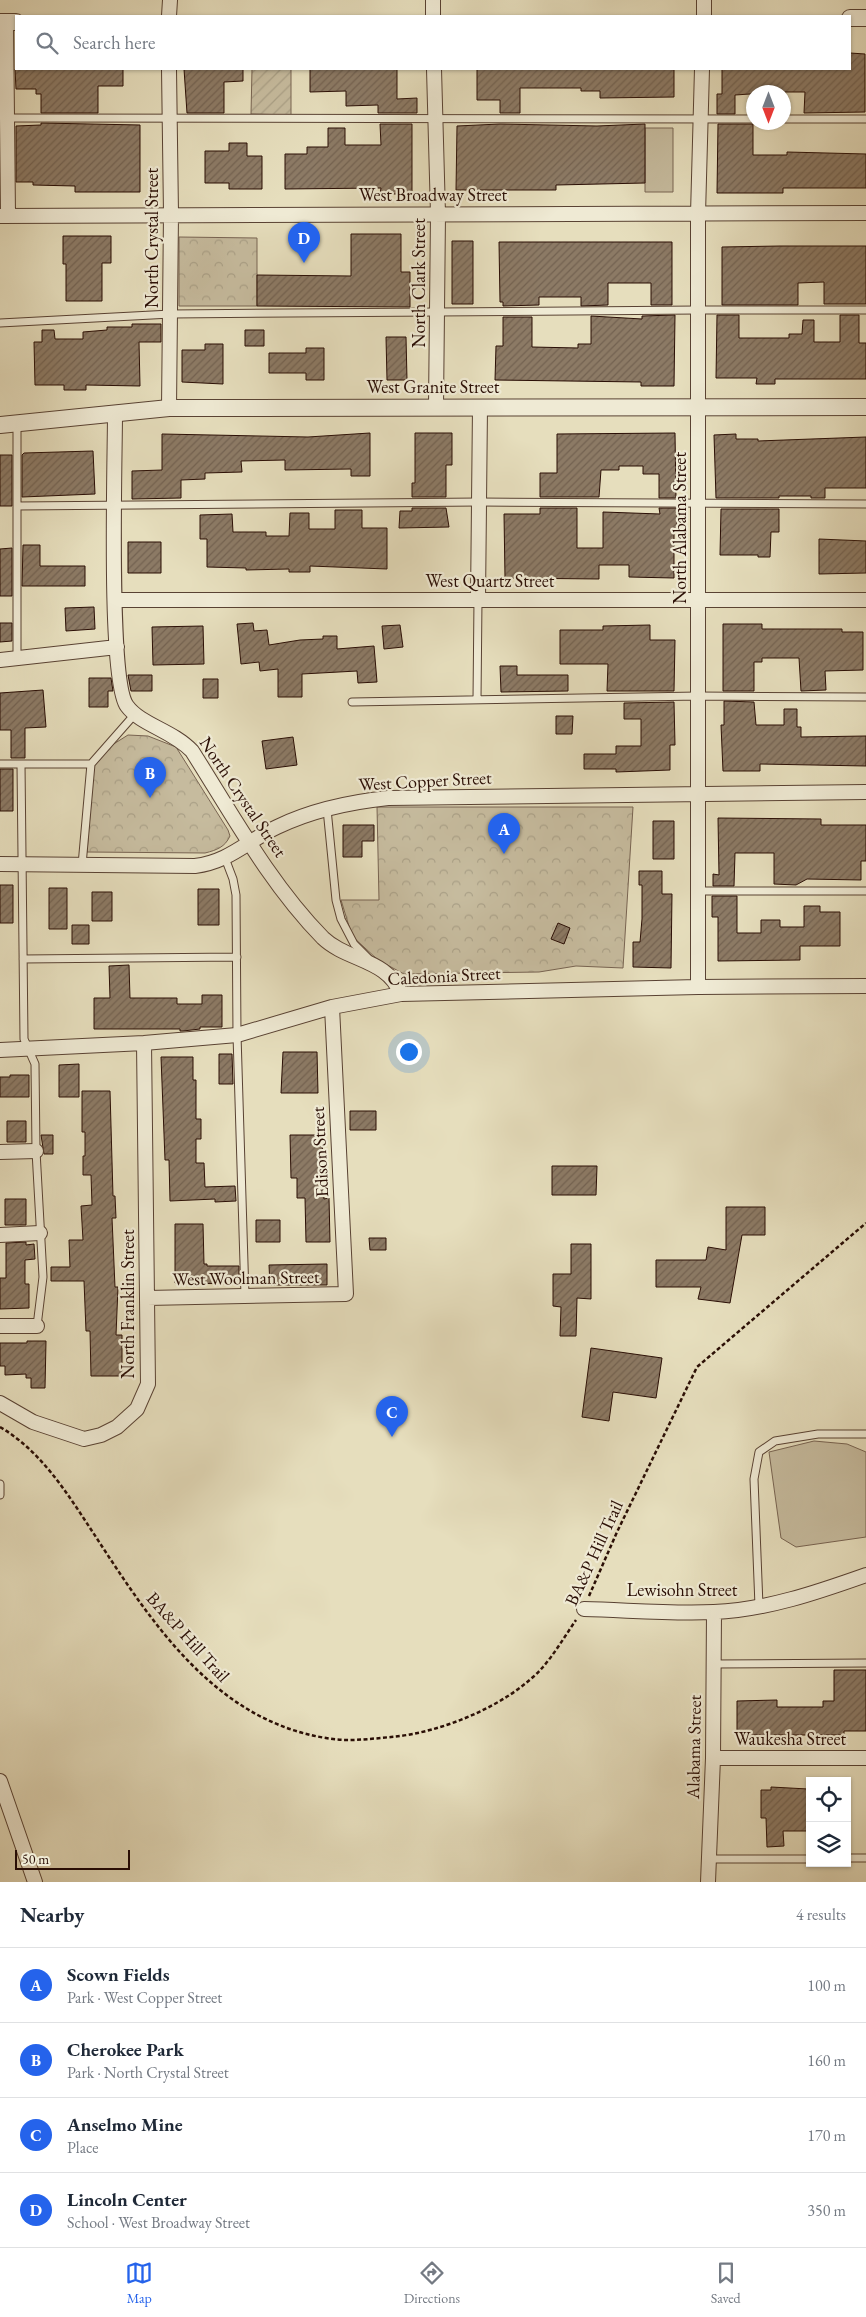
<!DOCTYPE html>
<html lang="en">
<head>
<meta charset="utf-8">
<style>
  :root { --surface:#fff; --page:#f6f6f7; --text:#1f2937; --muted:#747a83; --line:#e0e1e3; --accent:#2563eb }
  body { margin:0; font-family:"EB Garamond",serif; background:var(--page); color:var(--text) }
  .controls { position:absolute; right:15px; bottom:15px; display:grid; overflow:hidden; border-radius:0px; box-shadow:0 1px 4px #0004 }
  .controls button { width:45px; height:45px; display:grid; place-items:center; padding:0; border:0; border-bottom:1px solid var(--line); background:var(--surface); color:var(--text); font:25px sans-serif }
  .compass { position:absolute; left:746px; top:85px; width:45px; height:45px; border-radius:50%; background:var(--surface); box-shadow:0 1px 4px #0004; rotate:180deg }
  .scale { position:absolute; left:15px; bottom:12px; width:115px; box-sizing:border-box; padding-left:5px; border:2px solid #2a0e05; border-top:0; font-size:14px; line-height:18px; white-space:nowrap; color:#2a0e05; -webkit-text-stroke:4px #efead4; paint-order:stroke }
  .you { position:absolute; left:408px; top:1051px; width:18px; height:18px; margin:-12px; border:4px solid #fff; border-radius:50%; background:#1a73e8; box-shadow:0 0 0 8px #1a73e833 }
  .badge { display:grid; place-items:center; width:32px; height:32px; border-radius:50%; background:var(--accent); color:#fff; font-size:16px; font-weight:700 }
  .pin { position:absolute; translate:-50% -41px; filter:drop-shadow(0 1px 2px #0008) }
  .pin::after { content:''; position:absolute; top:26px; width:18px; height:15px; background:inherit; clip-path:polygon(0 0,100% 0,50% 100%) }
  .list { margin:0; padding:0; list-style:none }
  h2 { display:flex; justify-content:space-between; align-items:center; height:65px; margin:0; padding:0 20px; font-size:21px }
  h2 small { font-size:16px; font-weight:400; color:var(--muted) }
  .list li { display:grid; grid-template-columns:32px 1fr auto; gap:15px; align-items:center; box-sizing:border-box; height:75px; padding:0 20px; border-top:1px solid var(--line) }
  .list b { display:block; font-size:19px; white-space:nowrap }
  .list p { margin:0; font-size:16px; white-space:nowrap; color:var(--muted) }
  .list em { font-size:16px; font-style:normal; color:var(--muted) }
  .icon { flex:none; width:28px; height:28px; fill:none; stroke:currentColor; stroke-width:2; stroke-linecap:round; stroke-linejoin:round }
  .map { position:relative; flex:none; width:866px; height:1882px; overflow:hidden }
  .search { position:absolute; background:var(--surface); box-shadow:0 1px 4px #0004; left:15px; right:15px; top:15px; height:55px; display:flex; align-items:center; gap:12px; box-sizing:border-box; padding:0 18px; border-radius:0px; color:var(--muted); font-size:19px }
  .sheet { height:365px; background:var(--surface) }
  nav { display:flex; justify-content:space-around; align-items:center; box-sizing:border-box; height:70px; border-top:1px solid var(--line); background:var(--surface); font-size:14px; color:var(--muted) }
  nav a { display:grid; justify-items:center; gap:2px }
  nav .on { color:var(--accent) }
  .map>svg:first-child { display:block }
  .grass { fill:#c6bb9e; stroke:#786452 }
  .park { fill:url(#park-crowns); stroke:#786452 }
  .garden { fill:url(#garden-furrows); stroke:#786452 }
  .building { fill:url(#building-hatch); stroke:#2a0e05 }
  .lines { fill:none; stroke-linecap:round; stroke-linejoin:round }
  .service-casing { stroke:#594233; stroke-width:9 }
  .minor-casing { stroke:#594233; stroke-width:16 }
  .tertiary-casing { stroke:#594233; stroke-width:18 }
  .path { stroke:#2a0e05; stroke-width:2.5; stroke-dasharray:4 2.5; stroke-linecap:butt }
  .service { stroke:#efead4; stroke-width:7 }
  .minor { stroke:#efead4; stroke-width:14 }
  .tertiary { stroke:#efead4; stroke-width:16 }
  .labels { text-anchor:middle; stroke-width:4.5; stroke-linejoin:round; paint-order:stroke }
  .street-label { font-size:18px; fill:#2a0e05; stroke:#efead4 }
</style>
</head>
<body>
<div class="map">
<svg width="866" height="1882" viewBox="0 0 866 1882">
  <defs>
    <pattern id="park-crowns" width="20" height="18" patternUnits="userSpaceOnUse" patternTransform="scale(1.25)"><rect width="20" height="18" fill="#c6bb9e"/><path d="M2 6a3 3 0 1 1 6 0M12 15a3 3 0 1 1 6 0" fill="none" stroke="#aaa087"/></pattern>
    <pattern id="garden-furrows" width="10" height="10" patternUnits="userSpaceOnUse" patternTransform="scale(1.25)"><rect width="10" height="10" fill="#c6bb9e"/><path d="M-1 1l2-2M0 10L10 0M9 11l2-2" fill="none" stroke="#aaa087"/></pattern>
    <pattern id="building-hatch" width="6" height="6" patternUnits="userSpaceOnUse" patternTransform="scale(1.25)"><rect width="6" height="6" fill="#8c7a65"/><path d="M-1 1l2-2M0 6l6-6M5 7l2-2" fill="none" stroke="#736251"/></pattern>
  </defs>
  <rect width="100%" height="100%" fill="#e6debd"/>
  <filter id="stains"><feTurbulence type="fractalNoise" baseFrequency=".004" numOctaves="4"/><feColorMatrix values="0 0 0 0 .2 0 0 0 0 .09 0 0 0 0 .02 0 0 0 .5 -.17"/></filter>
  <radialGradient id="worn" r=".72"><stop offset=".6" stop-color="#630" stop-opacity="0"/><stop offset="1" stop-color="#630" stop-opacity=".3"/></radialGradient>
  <path class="grass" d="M645,128H673V192H645Z
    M814,1441L847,1444L866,1452V1537L796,1547L781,1538L769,1452Z"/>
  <path class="park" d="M179,237L257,238V306H179Z
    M128,735L148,736L176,747L228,830L230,836C225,847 217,850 205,853L87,852L94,766L112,745Z
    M377,807H633L623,968L576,966L539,972L404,974L378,960L352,936L341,900H379Z"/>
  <path class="garden" d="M252,69H291V115L251,114Z"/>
  <path class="building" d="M850,53L865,54V112L804,113L805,92H780L735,95V114H717V94H722V69H850Z
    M15,69H123V86H98V113H41V94H36V89H16Z
    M184,69H243V81L224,82V113H187Z
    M310,69H397V99L417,98V113H378V105L346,106V91L310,92Z
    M477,69H674V97L600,98V91H581V88H520V113H500V100H477Z
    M41,123L140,125V192H75V186L33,185V182H16V126L41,125Z
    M380,124H412V194H380L381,188L285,189V154H307V147H328V128H345V145H381Z
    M500,124L597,126L645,124V183L556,185V190H456L457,126Z
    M718,124H753V155H787V152L866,154V188H783V193H717Z
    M229,143H247V156H262V189H229V183H205V151H229Z
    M351,234H401V272H410V307L257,306V275L351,276Z
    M63,236H111V263H102V301H66V264H63Z
    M452,241H473V304H452Z
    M499,242H672V305H651V283H608V305L581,306V297H539V305L503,306V302H500Z
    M780,246H866V304H824V282L798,283V305H722V247Z
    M675,315L674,386H641V382L495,380L496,346H503V317H532V347L578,348V344H591V316L642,319V316Z
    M717,315H739V338H789V334H802L803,320H814V342H840V315H859V343H866V379H775V384H756L757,378H716Z
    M132,324H161V342H139L140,386L86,385V390H64V385H35L34,342H42V330H54L55,339H83V332L107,330V327H132Z
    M245,330H264V346H245Z
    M386,337H406L407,380H387Z
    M205,344H223V384L182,382V350H205Z
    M306,348H324V380H306V373H269V353H306Z
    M370,433V476H351V469L285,470V460L241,461L242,472L205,473V479L181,480V498L132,499V471L162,470V434L308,437Z
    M415,433H452V465H446V497H412V483H415Z
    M675,433L676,498H659V474H643V466H619V470H601L599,497H540V473H557V434Z
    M736,434V439H758V441L866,437V488H825V498H811V496H779V498H716L714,435Z
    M93,451L95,494L22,497V455L24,453Z
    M0,455H12V506H0Z
    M412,508H446L449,527L399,528L400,511H412Z
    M540,508H577V548H603V512L660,514L659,508H677V528H674V578L629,577V565H599V579L505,578L504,514H540Z
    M721,509H779V532H771L770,557H758V555H720Z
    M335,510H362V528H387V569L310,566V572H289V569L246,570V568L207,567V539H200V515L232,514L233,532H266V536H289L290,513H309V529H335Z
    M819,539L866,541V573L819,574Z
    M128,542H161V573H128Z
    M23,545H40V566H85V586H22Z
    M12,548V596H0V549Z
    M94,607L95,629L66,631L65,608Z
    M0,623H12V641L0,642Z
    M253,623L254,631L267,630L269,645L300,640L323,639V636H337V649L374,646L377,682L358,683L357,671L302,674V697H278V669L260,671L259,662L241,664L237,624Z
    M723,624H762V629H842V632H863V670L825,671L826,690L801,691L799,658H762V662H754V691H723Z
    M400,625L403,647L384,649L382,626Z
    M650,625V640H675L674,691H607L608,664H560V630H603V626Z
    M203,626L204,664L153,665L152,627Z
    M500,666H517V675H568V691L501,692Z
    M128,675H152V691H131Z
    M89,678H111L113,691H108V707H89Z
    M203,679H218V698H203Z
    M43,690L46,727L25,728V758H11V730H0V693Z
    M724,701L754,702L756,725H784V709H797V727H801V737L866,736V766L760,764V771H723L721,725H724Z
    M674,702L675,745H670V770L616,772V769H584V754H616V746H641V719H624V703Z
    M556,716H573L572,734H556Z
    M293,737L297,765L266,769L262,741Z
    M0,769H13V811H0Z
    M718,818L821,819V825H866V861H861V880L807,879L796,885L774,884V853H735L734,886H713V874L719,875Z
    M653,821H674V859H653Z
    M343,825H374V841H362V857H343Z
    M639,871H662V894H672L671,968L633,967V942H640L642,919V885H639Z
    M0,885H13V923H0Z
    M49,888H67V929H49Z
    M198,889H219V925H198Z
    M92,892H112V921H92Z
    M712,896H737V933H761V920H780V927H804V906H820V912H840V946H800V960L718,961V917H712Z
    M558,923L570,928L564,944L551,939Z
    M72,925H89V944H72Z
    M129,965L130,998H177V1004H202V995H222V1027H200V1029L183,1031H180V1029H94V998H110L109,966Z
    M283,1052H317L318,1093H281Z
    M219,1054H232L233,1084H219Z
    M161,1057H193V1080H196V1119H201V1139H196V1163H204L205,1187L235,1186L236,1201L215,1202V1199L170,1201L169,1160H165Z
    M79,1064V1097H59V1065Z
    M10,1075H29V1097H0V1077H10Z
    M82,1091H110L113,1196H115L116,1218H112L115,1287H118L116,1335H122V1376H91L90,1331H86L84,1281H51V1267H70L69,1240H83L81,1206L92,1205L91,1175H83V1156H85V1132H82Z
    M350,1111H376V1130H350Z
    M7,1121H26V1142H7Z
    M41,1135H53V1154H44Z
    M290,1135H322L324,1199L329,1198L330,1242H306L305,1198H297V1178H291Z
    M552,1166H597L596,1195H552Z
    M5,1199H26V1225H5Z
    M726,1207H765V1235H742L730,1303L698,1299L701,1287H656V1260H706L708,1247L726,1250Z
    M256,1220H280V1242H256Z
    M175,1224H203L204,1264H207V1266H239V1284L175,1283Z
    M369,1238H386V1250H370Z
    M26,1242V1245L34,1244L35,1259L25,1260V1284H29V1308L0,1309V1278H6V1243Z
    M571,1244H591V1299L577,1298L576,1336H560L561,1307L553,1306V1274H571Z
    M327,1264V1285H270L269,1265Z
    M27,1341H46L45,1388H31V1378H26V1374L5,1375V1366H0V1343H27Z
    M591,1348L662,1358L656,1398L613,1392L609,1421L582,1417Z
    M834,1670H866V1731H844V1735H737V1701L777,1700V1707H823V1701H834Z
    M771,1787L808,1789V1831H783L784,1846L767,1847L766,1818H761V1790H771Z"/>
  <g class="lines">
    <g class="service-casing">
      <path id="service" d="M6,118L754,119
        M784,119H866
        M0,323L171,314L698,310H866
        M17,506L479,502L866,504
        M17,658V424
        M477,699L478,600
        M352,702L698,696L866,697
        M0,764H91
        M21,764L24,1039L35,1064L36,1151L43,1277L37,1326
        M327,809L336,900L341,919L354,944L368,958
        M225,858L233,879L236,895L237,1035L245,1296
        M82,865L91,764L135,714
        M697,891H866
        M23,959L237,957
        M0,1484V1495
        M759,1606L754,1479L759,1452L775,1441L818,1434H866
        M714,1664L866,1663
        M847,1858H866
        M709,1859H810"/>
    </g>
    <g class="minor-casing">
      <path id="minor" d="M704,0V16
        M169,16L170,0
        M433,16V0
        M6,22L8,215
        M169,69L171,214L169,408
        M434,69L438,214L436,407
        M0,216L866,213
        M115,414C115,459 108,681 127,706C141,725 172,730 192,751C232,814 270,884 323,938C347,961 388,959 401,994
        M115,600H866
        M478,600L480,407
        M0,660L117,647
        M0,864L195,866C229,862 247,841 277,827C312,810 350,802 388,798L866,792
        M698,987V214L702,69
        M0,1050L144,1043L237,1035L332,1007L401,994L698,987L866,986
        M0,1152L36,1151
        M0,1235L40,1233
        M147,1298L346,1294L332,1007
        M0,1326H37
        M0,1403L33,1422L84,1439L101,1435L117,1427L137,1409L148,1384L144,1043
        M584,1609C627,1610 671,1614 714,1612C766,1610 818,1592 866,1575
        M713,1758H866
        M0,1781L35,1882
        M708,1882L713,1758L714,1612"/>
    </g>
    <g class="tertiary-casing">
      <path id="tertiary" d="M850,18H866
        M0,22H16
        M0,425L169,408L866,407"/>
    </g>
    <path class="path" d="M0,1427C41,1451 67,1493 92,1531C150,1620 213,1720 326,1738C347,1742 369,1739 391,1737C441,1733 509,1705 543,1667C555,1653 565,1636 576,1620
      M589,1596L617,1532L697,1367L866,1223"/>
    <use href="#service" class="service"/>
    <use href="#minor" class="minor"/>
    <use href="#tertiary" class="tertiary"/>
  </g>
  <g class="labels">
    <g class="street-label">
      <text x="433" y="201">West Broadway Street</text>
      <text transform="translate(152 238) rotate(-90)" y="6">North Crystal Street</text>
      <text transform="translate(419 283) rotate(-90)" y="6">North Clark Street</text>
      <text x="433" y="393">West Granite Street</text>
      <text transform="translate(680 528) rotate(-90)" y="6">North Alabama Street</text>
      <text x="490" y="587">West Quartz Street</text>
      <text transform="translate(425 781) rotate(-3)" y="6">West Copper Street</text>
      <text transform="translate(243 797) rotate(56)" y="6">North Crystal Street</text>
      <text transform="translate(444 976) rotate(-3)" y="6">Caledonia Street</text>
      <text transform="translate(320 1152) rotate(-93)" y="6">Edison Street</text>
      <text transform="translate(246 1278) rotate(-1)" y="6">West Woolman Street</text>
      <text transform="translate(128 1304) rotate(-90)" y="6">North Franklin Street</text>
      <text transform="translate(594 1553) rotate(-65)" y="6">BA&amp;P Hill Trail</text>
      <text x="682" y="1596">Lewisohn Street</text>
      <text transform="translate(188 1637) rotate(48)" y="6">BA&amp;P Hill Trail</text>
      <text x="790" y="1745">Waukesha Street</text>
      <text transform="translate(694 1747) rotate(-89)" y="6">Alabama Street</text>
    </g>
  </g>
  <rect width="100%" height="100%" filter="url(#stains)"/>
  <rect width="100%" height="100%" fill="url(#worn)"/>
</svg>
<div class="controls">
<button><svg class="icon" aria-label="locate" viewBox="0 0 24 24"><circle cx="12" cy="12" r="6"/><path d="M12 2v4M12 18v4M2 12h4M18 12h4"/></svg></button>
<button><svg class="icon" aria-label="layers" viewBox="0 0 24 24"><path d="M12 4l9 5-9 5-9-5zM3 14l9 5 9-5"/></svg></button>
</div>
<svg class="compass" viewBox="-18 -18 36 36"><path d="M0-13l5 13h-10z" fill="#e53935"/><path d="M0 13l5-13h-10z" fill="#747a83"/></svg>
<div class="scale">50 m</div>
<div class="you"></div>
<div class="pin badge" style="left:504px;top:854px">A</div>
<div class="pin badge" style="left:150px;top:798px">B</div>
<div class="pin badge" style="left:392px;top:1437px">C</div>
<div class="pin badge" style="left:304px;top:263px">D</div>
<div class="search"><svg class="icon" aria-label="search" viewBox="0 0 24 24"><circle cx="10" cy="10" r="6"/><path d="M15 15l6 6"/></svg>Search here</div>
</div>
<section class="sheet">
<h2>Nearby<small>4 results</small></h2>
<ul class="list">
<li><span class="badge">A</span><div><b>Scown Fields</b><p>Park · West Copper Street</p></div><em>100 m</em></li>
<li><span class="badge">B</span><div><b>Cherokee Park</b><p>Park · North Crystal Street</p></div><em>160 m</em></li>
<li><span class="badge">C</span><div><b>Anselmo Mine</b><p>Place</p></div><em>170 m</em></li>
<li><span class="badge">D</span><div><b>Lincoln Center</b><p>School · West Broadway Street</p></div><em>350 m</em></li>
</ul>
</section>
<nav>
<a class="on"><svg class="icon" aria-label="map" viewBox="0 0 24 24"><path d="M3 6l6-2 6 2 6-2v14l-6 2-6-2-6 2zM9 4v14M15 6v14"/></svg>Map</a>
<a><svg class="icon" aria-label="directions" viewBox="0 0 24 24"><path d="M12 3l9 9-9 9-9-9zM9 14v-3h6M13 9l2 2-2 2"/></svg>Directions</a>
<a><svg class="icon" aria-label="saved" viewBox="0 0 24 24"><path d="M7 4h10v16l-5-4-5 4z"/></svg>Saved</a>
</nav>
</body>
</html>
